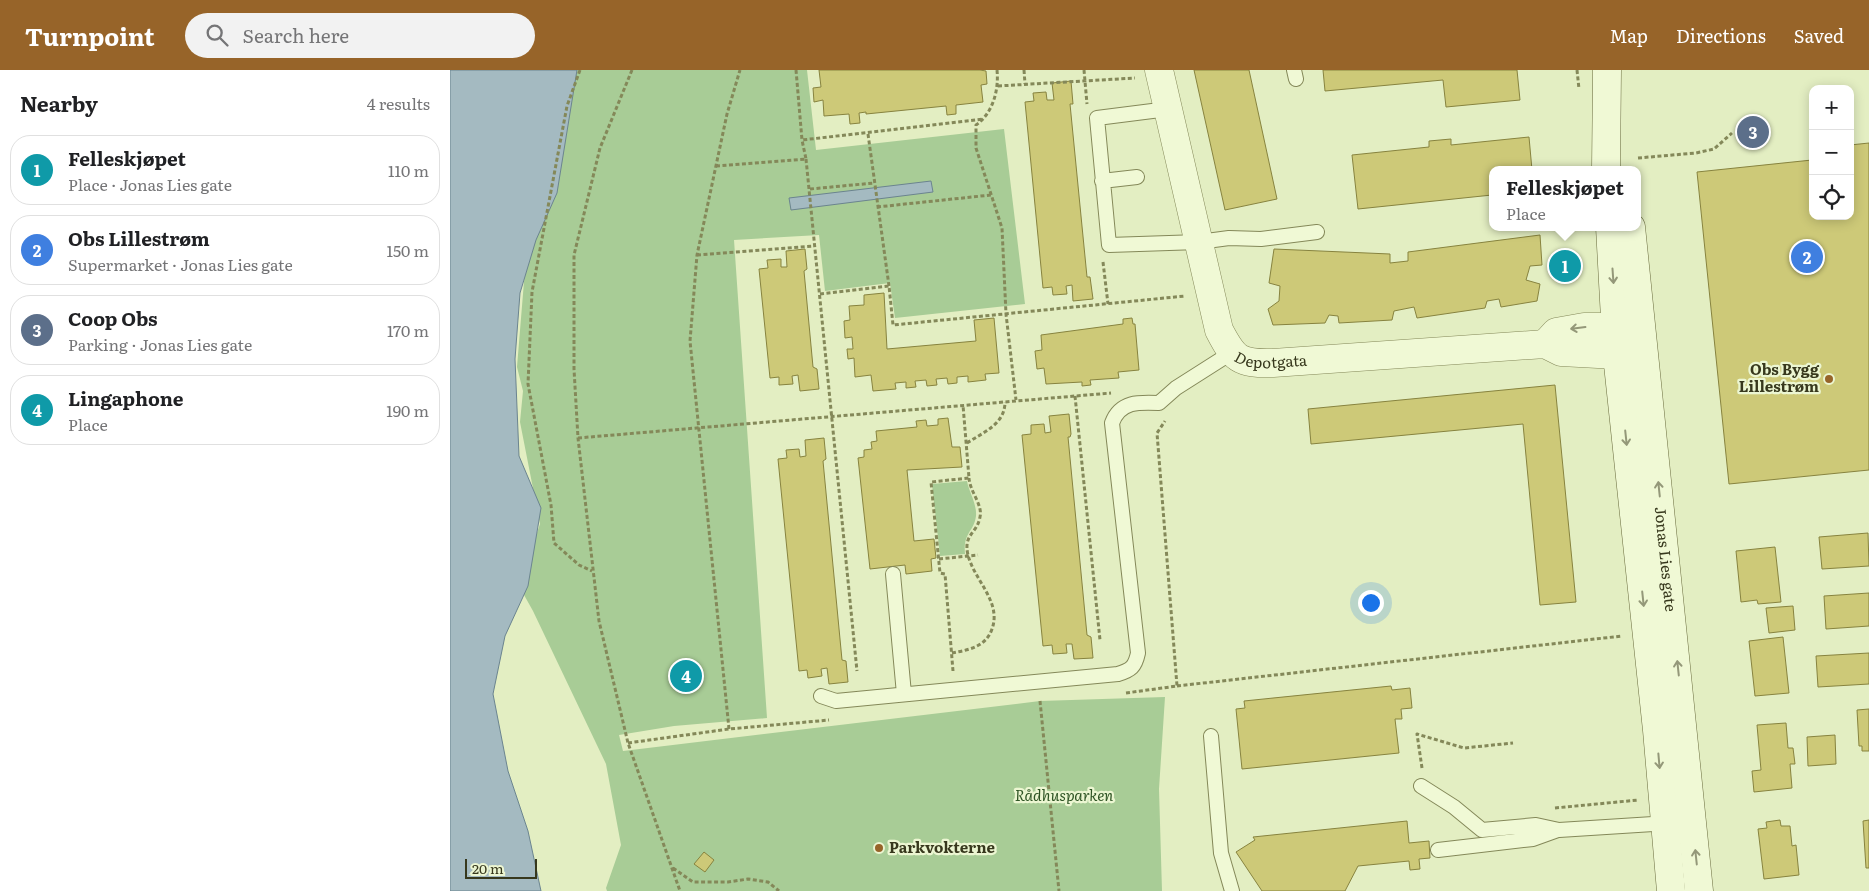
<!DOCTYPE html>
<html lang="en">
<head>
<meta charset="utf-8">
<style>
  :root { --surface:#fff; --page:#f2f2f2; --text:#202124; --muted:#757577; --line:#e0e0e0; --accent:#976429 }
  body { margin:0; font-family:Literata,serif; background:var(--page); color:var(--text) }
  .controls { position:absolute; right:15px; top:15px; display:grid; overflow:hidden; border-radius:10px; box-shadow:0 2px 12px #0003 }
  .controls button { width:45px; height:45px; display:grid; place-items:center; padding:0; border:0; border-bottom:1px solid var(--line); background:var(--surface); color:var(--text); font:25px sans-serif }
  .scale { position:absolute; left:15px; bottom:12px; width:72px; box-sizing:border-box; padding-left:5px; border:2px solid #37381d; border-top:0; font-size:14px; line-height:18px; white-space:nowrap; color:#37381d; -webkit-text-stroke:4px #ecf6d2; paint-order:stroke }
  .you { position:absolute; left:920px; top:532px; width:18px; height:18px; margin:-12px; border:4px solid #fff; border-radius:50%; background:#1a73e8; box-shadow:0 0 0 8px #1a73e833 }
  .badge { display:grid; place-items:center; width:32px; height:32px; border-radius:50%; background:var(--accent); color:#fff; font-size:16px; font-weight:700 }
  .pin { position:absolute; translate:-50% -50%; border:2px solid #fff; box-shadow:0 1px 5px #0006 }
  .popup { position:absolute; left:1039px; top:96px; width:152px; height:65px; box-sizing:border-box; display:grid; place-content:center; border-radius:10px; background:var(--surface); filter:drop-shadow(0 1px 4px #0005); font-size:16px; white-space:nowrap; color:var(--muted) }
  .popup b { font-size:19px; color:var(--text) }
  .popup::after { content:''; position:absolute; left:50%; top:100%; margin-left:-10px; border:10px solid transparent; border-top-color:var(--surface) }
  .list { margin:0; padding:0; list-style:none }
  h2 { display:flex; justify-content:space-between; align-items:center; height:65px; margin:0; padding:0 20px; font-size:21px }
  h2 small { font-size:16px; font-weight:400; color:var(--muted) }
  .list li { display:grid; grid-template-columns:32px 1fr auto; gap:15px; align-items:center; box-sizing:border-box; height:70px; margin:0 10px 10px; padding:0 10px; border:1px solid var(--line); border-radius:20px }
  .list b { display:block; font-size:19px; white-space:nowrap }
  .list p { margin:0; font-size:16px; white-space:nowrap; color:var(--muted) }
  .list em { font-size:16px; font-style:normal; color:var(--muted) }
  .icon { flex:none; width:28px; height:28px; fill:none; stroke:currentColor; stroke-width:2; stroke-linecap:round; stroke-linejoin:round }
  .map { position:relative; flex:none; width:1419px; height:821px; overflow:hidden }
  header { display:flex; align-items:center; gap:30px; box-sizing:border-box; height:70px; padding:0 25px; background:var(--accent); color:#fff }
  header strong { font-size:24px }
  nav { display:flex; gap:28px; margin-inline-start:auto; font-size:18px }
  .search { width:350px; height:45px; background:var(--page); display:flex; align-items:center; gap:12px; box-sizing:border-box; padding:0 18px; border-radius:28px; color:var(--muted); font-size:19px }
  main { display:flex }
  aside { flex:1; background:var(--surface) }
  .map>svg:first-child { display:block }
  .green { fill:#a8cc96 }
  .water { fill:#a4bac1; stroke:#6b848f }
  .building { fill:#cdc978; stroke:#87833f }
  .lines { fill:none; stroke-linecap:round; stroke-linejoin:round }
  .service-casing { stroke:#848859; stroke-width:16 }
  .minor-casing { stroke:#848859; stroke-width:29 }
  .secondary-casing { stroke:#686a3c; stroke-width:29 }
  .path { stroke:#848859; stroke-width:3; stroke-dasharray:4 2.5; stroke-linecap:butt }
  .service { stroke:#f0f9d5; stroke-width:14 }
  .minor { stroke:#f0f9d5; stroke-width:28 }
  .secondary { stroke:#f0f9d5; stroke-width:28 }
  .oneway { stroke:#949879 }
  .poi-dot { fill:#976429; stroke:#ecf6d2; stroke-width:2 }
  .labels { text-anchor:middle; stroke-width:4.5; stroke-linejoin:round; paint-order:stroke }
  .street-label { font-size:15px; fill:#37381d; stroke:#ecf6d2 }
  .poi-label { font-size:15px; font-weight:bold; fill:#37381d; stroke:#ecf6d2; text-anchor:end }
  .park-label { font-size:15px; font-style:italic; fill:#2e5424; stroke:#ecf6d2 }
</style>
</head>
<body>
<header>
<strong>Turnpoint</strong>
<div class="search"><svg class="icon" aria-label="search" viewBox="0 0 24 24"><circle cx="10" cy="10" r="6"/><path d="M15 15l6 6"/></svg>Search here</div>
<nav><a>Map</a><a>Directions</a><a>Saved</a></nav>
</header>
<main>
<aside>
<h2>Nearby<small>4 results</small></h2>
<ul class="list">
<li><span class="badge" style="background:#0f9aa8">1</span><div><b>Felleskjøpet</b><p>Place · Jonas Lies gate</p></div><em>110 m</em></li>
<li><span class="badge" style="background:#3f7fe0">2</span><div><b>Obs Lillestrøm</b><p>Supermarket · Jonas Lies gate</p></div><em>150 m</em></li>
<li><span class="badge" style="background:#5c6f8a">3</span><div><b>Coop Obs</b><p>Parking · Jonas Lies gate</p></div><em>170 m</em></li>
<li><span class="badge" style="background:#0f9aa8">4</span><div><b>Lingaphone</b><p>Place</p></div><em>190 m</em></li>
</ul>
</aside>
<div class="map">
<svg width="1419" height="821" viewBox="0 0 1419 821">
  <rect width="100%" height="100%" fill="#e3eec2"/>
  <path class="green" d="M120,0H357L366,80L554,59L575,234L445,248L440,213L375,221L369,165L284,170L317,648L224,656L169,665L173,681L590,631L715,627L709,719L712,821H157L156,818L171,775L156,694L83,541L69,516L90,454L70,352L73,321L67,297L78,163Z
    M517,411C519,422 527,434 526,446C524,462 513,462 515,484L490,486L482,414Z"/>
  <path class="water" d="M0,0H127L107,123L86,170L70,223L65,289L69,386L91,438L78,516L55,566L43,624L58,701L78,761L91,821H0Z
    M481,111L483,122L341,140L339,128Z"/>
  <path class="building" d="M369,0H530L536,1L537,14L531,15L533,32L506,35V44L497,45L496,36L416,44V42L409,43L410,53L400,54L399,44L374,46L373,30L364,32L363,18L371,17Z
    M744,0H799L827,129L775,140Z
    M873,0H1067L1070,30L996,37L993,10L875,21Z
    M621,11L623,34H620L637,207H640L643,229L623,231L622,215L616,216L617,224L603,225L602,217L593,218L575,32L584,31L583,23L596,22L597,30H604L602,13Z
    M1079,67L1082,100H1042V125L908,139L902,85L979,77V71L1001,69V75Z
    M1419,73V400L1279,414L1247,102L1362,90L1361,79L1363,78V146H1400V75Z
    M1090,165L1092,195L1080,196L1076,210L1090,214L1087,231L1051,237L1049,229L1037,231L1035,238L967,248L964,237L944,241L942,250L889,253L888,246L879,245L875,253L823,255L818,239L829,231L830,216L819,213L824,179L940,184V193L958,191V182Z
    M355,179L357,199L354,201L363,297L367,299L369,319L350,321L348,305L342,306L343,314L329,315V307L320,308L309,199L318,198L317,190L331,189V197H337L336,181Z
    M434,223L437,279L526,271L524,250L544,248L549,303L535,304L536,310L518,312V306L507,307V313L498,314L497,308L486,309L487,315L477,316L476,310L465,311L466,317L456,318V312L445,313L446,319L423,321L421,305L405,307L404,288L398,289L397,279H403L402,267L395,268L394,251L400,250L399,236L414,235V225Z
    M682,248L683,254H685L689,300L668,302L669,308L640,310L641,315L632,316V312L596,314L594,298L587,299L585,281L592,280L591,265L673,254V249Z
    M1105,315L1126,532L1090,535L1073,354L861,374L858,339Z
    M619,344L621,364L620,367H618L637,565L641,567L643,588L624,589L622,574H616L617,583L603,584L602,575L593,576L572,365L581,364V355L594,354L595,363L601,362L599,346Z
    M498,348L502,377H510L512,397L457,400L464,471L484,469L486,488L481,489L482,501L456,504L455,495L420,499L408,388L414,387V380L422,379L421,372L427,371L426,361L467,357L466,351L476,350L477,356L488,355V349Z
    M374,368L376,389L373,391L392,590L396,591L398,612L379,614L377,598L371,599L372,606L358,608L357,600L349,601L328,389L337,388L336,380L349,379L350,387L356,386L355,370Z
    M1418,463L1419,496L1372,499L1369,467Z
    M1325,477L1331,532L1308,534L1307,530L1291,532L1286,481Z
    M1419,523V556L1376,559L1374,526Z
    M1343,536L1345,560L1319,563L1316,538Z
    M1333,567L1339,623L1305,626L1299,571Z
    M1419,583V614L1368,617L1366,586Z
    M941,616L942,620L960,618L962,638L951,639L952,649H945L949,683L792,699L786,639L795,638L794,631Z
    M1419,639V681H1412V676H1409L1407,640Z
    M1336,653L1338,678H1343L1345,694H1340L1342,718L1304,722L1302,701L1311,700L1307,655Z
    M1385,665L1386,694L1358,696L1357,667Z
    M1330,750L1331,756H1340L1342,776L1346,775L1349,805L1314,809L1308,759L1317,758L1316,752Z
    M1419,750V798H1416L1413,751Z
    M957,751L959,773L979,771L980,788L969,789L970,799L960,800L959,791L908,796L895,821H812L786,782L805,770L803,767Z
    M254,782L264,790L255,802L244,794Z"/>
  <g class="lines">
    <g class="service-casing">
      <path id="service" d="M844,0L846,9
        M718,39L647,48L659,175L749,172L779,168L811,169L867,162
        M652,111L687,107
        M443,504L454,624
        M371,626L386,631L668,604C681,600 685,597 688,583L662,353C670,331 689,332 709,333L726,318L781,283
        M761,666L771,783L782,821
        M971,716L1004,737L1032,760L1086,755L1109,760L1219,753
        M988,780L1083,769L1108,760"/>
    </g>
    <g class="minor-casing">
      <g id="minor">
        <path id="s1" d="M709,0L769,260C784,289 789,294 823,293L1095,274L1111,282L1167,285L1187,271"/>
        <path d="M1095,274L1106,262L1134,257H1166L1188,266"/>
      </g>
    </g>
    <g class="secondary-casing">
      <g id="secondary">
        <path d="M1156,100L1157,0"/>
        <path d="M1160,157L1167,285L1207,660L1221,821"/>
        <path id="s2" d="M1181,157L1249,821"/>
      </g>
    </g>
    <path class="path" d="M130,0L117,36L82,222L78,314L101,435L104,473L129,495L142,501
      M182,0L150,78L124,185V299L128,368L149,551L178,673L230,821
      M346,0L352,70L534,49
      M547,0C549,20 543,43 526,55V78L552,158L556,244L566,330
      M574,0L575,14
      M634,0L637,34
      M1127,0L1129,19
      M548,16L685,8
      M418,64L439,216
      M1188,88L1246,83L1264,79L1282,63
      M356,89L407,601
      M266,96L356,89L352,70
      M360,119L424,113
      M427,137L541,125
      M247,185L364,176
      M653,192L658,234
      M370,224L439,216L443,255L735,226
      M625,326L650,570
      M128,368L661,323
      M517,373C534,362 555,354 555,332
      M489,489L528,485
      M502,583C518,580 536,577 542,559C552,532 524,510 518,485C513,464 527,464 530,447C533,435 520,422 519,408
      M503,601L495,504L490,503L481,412L519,408L513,335
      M727,616L1172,566
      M676,623L727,616L707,363L715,351
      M590,631L609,821
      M279,659L240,271L247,185L277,44L290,0
      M178,673L279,659L379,650
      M972,698L967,664L1014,678L1063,673
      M1105,738L1188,730
      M223,798L243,812H278L298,809L318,812L329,821"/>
    <use href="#service" class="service"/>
    <use href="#minor" class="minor"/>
    <use href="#secondary" class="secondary"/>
  </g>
  <defs><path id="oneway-shaft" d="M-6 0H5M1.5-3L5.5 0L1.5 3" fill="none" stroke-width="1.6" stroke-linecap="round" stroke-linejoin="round" transform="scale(1.25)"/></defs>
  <g class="oneway">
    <use href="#oneway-shaft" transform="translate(1163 206) rotate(86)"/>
    <use href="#oneway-shaft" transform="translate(1128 258) rotate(173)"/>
    <use href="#oneway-shaft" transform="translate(1176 368) rotate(84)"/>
    <use href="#oneway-shaft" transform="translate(1209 419) rotate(-96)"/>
    <use href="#oneway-shaft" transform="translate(1193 529) rotate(84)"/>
    <use href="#oneway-shaft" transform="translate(1228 598) rotate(-96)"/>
    <use href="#oneway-shaft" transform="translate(1209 691) rotate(85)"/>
    <use href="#oneway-shaft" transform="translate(1246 787) rotate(-96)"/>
  </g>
  <g class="poi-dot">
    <circle cx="1379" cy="309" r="5"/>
    <circle cx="429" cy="778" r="5"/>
  </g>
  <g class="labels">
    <g class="street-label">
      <text dy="5" stroke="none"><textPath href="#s1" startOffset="334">Depotgata</textPath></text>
      <text dy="5" stroke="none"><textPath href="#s2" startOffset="334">Jonas Lies gate</textPath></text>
    </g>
    <g class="poi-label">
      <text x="1369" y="305">Obs Bygg<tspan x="1369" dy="17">Lillestrøm</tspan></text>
      <text x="439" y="783" text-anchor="start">Parkvokterne</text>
    </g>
    <g class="park-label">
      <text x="614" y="731">Rådhusparken</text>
    </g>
  </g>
</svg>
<div class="controls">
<button>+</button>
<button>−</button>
<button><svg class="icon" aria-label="locate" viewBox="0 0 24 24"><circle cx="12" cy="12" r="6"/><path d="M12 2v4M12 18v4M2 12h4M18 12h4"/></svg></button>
</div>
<div class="scale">20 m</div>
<div class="you"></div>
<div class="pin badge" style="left:1115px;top:196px;background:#0f9aa8">1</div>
<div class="popup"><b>Felleskjøpet</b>Place</div>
<div class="pin badge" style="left:1357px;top:187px;background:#3f7fe0">2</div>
<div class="pin badge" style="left:1303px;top:62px;background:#5c6f8a">3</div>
<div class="pin badge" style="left:236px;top:606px;background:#0f9aa8">4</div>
</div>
</main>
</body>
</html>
